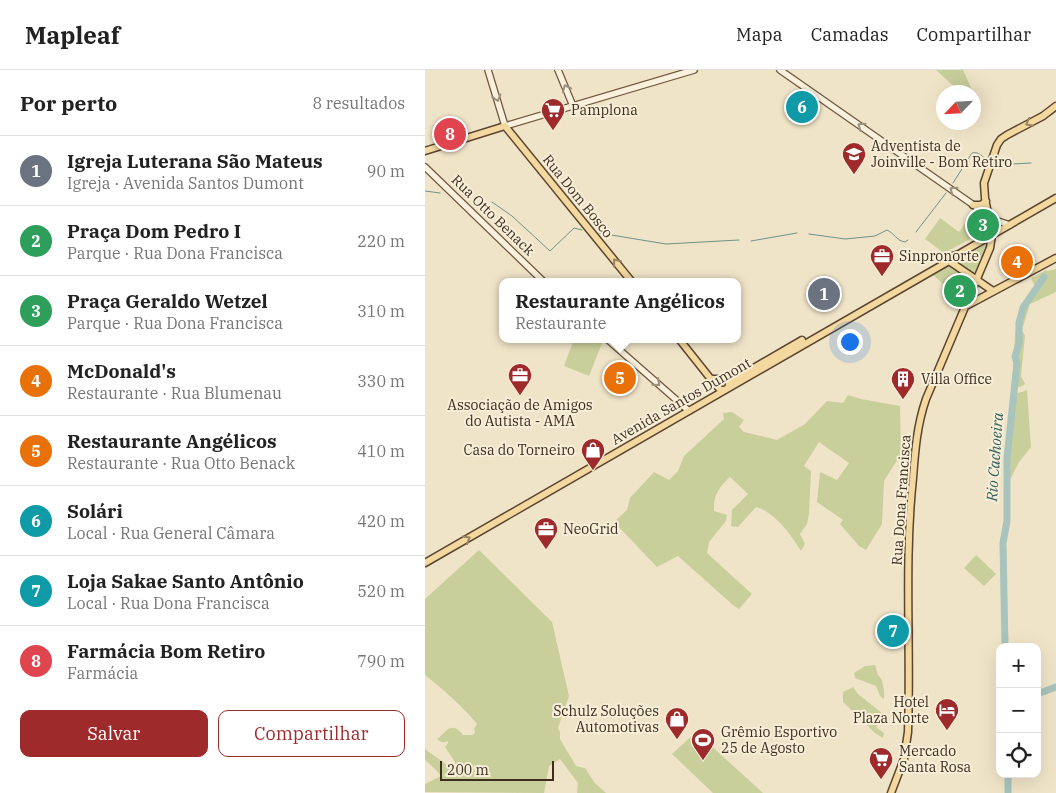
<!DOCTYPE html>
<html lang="pt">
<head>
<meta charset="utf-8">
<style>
  :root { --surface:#fff; --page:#f6f6f6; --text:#222; --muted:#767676; --line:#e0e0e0; --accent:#9e2a2b }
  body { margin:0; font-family:"IBM Plex Serif",serif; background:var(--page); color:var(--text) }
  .controls { position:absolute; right:15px; bottom:15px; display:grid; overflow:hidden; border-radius:10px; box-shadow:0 5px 20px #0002 }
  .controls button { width:45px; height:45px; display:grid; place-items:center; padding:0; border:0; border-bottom:1px solid var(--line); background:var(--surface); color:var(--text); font:25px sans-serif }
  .compass { position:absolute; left:511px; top:15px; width:45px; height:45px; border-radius:50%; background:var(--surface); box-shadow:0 5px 20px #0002; rotate:245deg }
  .scale { position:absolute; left:15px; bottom:12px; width:114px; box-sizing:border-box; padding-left:5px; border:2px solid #3d2e20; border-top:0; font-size:14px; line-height:18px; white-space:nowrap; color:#3d2e20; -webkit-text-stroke:4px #f7eed8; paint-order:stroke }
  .you { position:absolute; left:424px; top:271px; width:18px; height:18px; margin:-12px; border:4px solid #fff; border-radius:50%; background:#1a73e8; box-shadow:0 0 0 8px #1a73e833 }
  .badge { display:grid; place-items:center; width:32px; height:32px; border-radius:50%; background:var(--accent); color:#fff; font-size:16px; font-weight:700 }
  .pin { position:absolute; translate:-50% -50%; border:2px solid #fff; box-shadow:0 1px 5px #0006 }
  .popup { position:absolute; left:74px; top:208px; width:242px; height:65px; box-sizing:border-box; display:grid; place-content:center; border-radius:10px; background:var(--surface); filter:drop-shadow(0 1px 4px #0005); font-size:16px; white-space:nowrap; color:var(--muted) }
  .popup b { font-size:19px; color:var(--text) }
  .popup::after { content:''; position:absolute; left:50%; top:100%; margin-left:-10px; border:10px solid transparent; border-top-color:var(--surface) }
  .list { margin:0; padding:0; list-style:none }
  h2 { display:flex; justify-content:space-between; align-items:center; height:65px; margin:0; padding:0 20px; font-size:21px }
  h2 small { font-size:16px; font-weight:400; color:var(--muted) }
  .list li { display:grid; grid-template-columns:32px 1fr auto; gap:15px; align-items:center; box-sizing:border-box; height:70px; padding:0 20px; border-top:1px solid var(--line) }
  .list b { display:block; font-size:19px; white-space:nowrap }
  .list p { margin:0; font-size:16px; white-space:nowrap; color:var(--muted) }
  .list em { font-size:16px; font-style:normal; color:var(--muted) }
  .actions { display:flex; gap:10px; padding:15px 20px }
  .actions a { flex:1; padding:11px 0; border:1px solid var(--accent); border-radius:10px; text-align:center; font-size:18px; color:var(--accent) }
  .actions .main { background:var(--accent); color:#fff }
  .icon { flex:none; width:28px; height:28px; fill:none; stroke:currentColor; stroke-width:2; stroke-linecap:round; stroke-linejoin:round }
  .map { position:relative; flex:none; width:631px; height:723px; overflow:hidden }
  header { display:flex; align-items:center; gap:30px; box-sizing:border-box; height:70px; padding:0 25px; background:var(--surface); border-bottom:1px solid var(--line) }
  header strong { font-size:24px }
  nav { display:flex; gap:28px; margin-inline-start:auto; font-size:18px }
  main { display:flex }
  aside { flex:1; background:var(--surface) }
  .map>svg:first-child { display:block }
  .green { fill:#c9cf9b }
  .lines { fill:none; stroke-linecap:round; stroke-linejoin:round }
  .stream { stroke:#6f938a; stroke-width:1 }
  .river { stroke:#a9c4bc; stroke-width:7 }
  .secondary-casing { stroke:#6f573f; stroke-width:8 }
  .primary-casing { stroke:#5b4430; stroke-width:9 }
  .secondary { stroke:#faf1dc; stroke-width:5.5 }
  .primary { stroke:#f3d9a0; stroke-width:6 }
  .oneway { stroke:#9c907e }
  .oneway2 { stroke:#988460 }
  .labels { text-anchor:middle; stroke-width:4; stroke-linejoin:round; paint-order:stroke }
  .poi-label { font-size:14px; fill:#3d2e20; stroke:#f7eed8; text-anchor:start }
  .street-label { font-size:14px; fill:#3d2e20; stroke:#f7eed8 }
  .water-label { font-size:15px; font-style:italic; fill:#2f5d5a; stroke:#f7eed8 }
</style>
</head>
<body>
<header>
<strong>Mapleaf</strong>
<nav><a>Mapa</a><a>Camadas</a><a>Compartilhar</a></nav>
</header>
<main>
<aside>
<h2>Por perto<small>8 resultados</small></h2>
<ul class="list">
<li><span class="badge" style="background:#6b7280">1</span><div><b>Igreja Luterana São Mateus</b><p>Igreja · Avenida Santos Dumont</p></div><em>90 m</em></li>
<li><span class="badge" style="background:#2e9e5b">2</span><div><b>Praça Dom Pedro I</b><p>Parque · Rua Dona Francisca</p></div><em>220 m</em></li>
<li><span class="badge" style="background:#2e9e5b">3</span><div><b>Praça Geraldo Wetzel</b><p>Parque · Rua Dona Francisca</p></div><em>310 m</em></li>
<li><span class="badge" style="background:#e8710a">4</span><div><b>McDonald's</b><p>Restaurante · Rua Blumenau</p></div><em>330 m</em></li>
<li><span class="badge" style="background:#e8710a">5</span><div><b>Restaurante Angélicos</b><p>Restaurante · Rua Otto Benack</p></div><em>410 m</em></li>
<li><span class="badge" style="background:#0f9aa8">6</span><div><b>Solári</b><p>Local · Rua General Câmara</p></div><em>420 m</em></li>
<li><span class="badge" style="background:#0f9aa8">7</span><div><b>Loja Sakae Santo Antônio</b><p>Local · Rua Dona Francisca</p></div><em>520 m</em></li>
<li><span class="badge" style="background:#e0444e">8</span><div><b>Farmácia Bom Retiro</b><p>Farmácia</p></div><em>790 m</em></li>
</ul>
<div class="actions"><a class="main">Salvar</a><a>Compartilhar</a></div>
</aside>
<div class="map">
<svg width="631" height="723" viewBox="0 0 631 723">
  <rect width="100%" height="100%" fill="#f0e4c8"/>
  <path class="green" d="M511,0H538L548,22H535Z
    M545,147L551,166L519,183L500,169L515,148L534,162Z
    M563,171L559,185L550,206L533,193L532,189Z
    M524,195L548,211L538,232L507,204Z
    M631,199V222L605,234L597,260L600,266L596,306L600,314L595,317L587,316L590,264L596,234L610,217L606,208L621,200L623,201Z
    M149,269H173L178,271L164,306L139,296Z
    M602,320L606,377L594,392L583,414L584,395L585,393L584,379L587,365L586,362L587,358L584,350C587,346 588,338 590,336V327L592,323L597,322Z
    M423,325L436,329L475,336L476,384L459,411L457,454L441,480L434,476L415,454L418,450L392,432L395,402L412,410L424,393L394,372L379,396L386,401L384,443L382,454L375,464L380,474L376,481C366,465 350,442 331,437L313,457L306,456L307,440L323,424L305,407C294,417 288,426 289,441L302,445L301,451L284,472L282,483L327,524L314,539L309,536L253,486L232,497L189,452L202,440L205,428L229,402L244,410L253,401L259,386L299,349L298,343L307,342L319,350L314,357L319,362L352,370L380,354L402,331L418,333Z
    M54,480L127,552L144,626L133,658L135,662V669L151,696L160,698L169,712L181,723H152L153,713L135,689L124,696L119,723L0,722V714L16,706L10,699L0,690V677L1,680L17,691L27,700L29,699L30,692L20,677L23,673V671C18,673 17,673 12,669C18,665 24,654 32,659C35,661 36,663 38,665H47L50,663L49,659L52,654C37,636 19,620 0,605V529Z
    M551,485L571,504L559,516L539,498Z
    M450,595L453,605L457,610L459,620V629L455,626L451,616L430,608L429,603L440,596Z
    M428,617L433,624L458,644L460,649L458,654L451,653L452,658L459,663L458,668L450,663L418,632V622Z
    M271,662L338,723H288L247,684Z"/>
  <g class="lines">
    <path class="stream" d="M569,95L606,93
      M528,113L547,83C554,81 558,87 562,91
      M0,121L15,123
      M67,132L87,146L125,181L149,158L157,160
      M491,162L521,123
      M174,163L241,174L314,170
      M384,164L420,169L450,166L462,160C469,163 472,171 480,172L483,170
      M326,171L372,163"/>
    <path class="river" d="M580,577L578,473L582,451V388L592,293L590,287L594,273V253L598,238L619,207
      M612,624L631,617
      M583,704V723"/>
    <g class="secondary-casing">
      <path id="secondary" d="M63,0L80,56L269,0
        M133,0L148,36
        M355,0L570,150L585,155
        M0,97L119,212
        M182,269L264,341"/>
    </g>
    <g class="primary-casing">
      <path id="primary" d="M0,81L80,56L207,212
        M548,135H556L561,131
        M518,189L534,184L631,128
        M541,236L631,188
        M254,269L285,308L288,309H296
        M292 314a6 6 0 1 1 12 0a6 6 0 1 1-12 0Z
        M303,310H308L377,270
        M0,493L524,191L568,221
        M466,723L479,689L483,662C486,578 479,492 488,408C490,381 492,355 501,329L565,178L567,165L560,128L559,113L572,75L576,69L582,65L618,46L631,36"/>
    </g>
    <use href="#secondary" class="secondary"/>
    <use href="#primary" class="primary"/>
  </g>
  <defs><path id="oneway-chevron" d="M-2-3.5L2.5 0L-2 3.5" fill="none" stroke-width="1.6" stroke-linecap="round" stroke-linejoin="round" transform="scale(1.25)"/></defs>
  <g class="oneway">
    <use href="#oneway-chevron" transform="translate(141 18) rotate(-114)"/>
    <use href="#oneway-chevron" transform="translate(72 28) rotate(73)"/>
    <use href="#oneway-chevron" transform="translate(436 56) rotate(-145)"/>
    <use href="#oneway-chevron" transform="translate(528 120) rotate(-145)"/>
    <use href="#oneway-chevron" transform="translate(232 313) rotate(41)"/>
  </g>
  <g class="oneway2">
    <use href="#oneway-chevron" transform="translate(604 53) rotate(153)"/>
    <use href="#oneway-chevron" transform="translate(191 192) rotate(-129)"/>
    <use href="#oneway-chevron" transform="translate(42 469) rotate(-30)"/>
  </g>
  <defs>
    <g id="supermarket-pin" transform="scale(1.25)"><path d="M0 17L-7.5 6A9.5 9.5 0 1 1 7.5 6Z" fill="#9e2a2b" stroke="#f7eed8"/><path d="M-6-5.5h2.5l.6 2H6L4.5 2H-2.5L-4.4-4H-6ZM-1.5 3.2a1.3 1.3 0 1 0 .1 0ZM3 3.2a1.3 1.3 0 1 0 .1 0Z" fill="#fff"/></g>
    <g id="school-pin" transform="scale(1.25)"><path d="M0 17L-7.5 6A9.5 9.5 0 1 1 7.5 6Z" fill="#9e2a2b" stroke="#f7eed8"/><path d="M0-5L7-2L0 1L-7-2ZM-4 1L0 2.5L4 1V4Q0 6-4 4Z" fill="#fff"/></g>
    <g id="office-pin" transform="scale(1.25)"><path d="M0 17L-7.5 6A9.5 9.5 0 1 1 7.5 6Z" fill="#9e2a2b" stroke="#f7eed8"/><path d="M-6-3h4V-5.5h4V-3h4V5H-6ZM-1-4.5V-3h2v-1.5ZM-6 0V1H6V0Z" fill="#fff"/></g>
    <g id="building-pin" transform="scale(1.25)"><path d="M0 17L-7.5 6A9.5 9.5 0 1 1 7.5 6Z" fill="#9e2a2b" stroke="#f7eed8"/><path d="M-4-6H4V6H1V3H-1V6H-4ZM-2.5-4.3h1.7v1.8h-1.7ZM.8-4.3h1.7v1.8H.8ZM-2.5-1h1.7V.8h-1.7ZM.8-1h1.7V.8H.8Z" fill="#fff"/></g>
    <g id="shop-pin" transform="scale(1.25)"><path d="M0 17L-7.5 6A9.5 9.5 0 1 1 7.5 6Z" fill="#9e2a2b" stroke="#f7eed8"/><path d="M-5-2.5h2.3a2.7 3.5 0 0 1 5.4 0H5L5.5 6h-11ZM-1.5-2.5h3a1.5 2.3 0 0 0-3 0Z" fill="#fff"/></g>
    <g id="hotel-pin" transform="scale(1.25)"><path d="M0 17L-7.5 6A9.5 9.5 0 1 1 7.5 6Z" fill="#9e2a2b" stroke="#f7eed8"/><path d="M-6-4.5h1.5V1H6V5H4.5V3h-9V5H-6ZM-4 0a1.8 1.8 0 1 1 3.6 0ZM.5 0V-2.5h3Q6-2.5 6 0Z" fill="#fff"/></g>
    <g id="stadium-pin" transform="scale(1.25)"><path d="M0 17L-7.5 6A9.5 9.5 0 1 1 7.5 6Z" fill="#9e2a2b" stroke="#f7eed8"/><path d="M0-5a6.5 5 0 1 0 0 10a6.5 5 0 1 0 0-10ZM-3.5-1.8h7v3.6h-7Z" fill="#fff"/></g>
  </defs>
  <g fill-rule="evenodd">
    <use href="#supermarket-pin" x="128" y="40"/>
    <use href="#school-pin" x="429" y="84"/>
    <use href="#office-pin" x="457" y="186"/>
    <use href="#office-pin" x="95" y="305"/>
    <use href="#building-pin" x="478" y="309"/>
    <use href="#shop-pin" x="168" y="380"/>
    <use href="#office-pin" x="121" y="459"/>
    <use href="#hotel-pin" x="522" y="640"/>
    <use href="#shop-pin" x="252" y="649"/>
    <use href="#stadium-pin" x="278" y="670"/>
    <use href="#supermarket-pin" x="456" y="689"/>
  </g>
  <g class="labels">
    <g class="poi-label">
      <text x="146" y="45">Pamplona</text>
      <text x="446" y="81">Adventista de<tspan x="446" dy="16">Joinville - Bom Retiro</tspan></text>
      <text x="474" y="191">Sinpronorte</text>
      <text x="496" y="314">Villa Office</text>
      <text x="95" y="340" text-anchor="middle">Associação de Amigos<tspan x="95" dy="16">do Autista - AMA</tspan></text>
      <text x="150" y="385" text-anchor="end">Casa do Torneiro</text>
      <text x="138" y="464">NeoGrid</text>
      <text x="504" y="637" text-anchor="end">Hotel<tspan x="504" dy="16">Plaza Norte</tspan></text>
      <text x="234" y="646" text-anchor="end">Schulz Soluções<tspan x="234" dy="16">Automotivas</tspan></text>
      <text x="296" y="667">Grêmio Esportivo<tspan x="296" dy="16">25 de Agosto</tspan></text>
      <text x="474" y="686">Mercado<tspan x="474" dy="16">Santa Rosa</tspan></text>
    </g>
    <g class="street-label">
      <text transform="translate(153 126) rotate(51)" y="5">Rua Dom Bosco</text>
      <text transform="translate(68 145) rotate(44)" y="5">Rua Otto Benack</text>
      <text transform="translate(256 331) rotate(-30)" y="5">Avenida Santos Dumont</text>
      <text transform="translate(476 430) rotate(-86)" y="5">Rua Dona Francisca</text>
    </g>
    <g class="water-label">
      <text transform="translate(570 387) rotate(-86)" y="5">Rio Cachoeira</text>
    </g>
  </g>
</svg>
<div class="controls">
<button>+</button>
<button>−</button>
<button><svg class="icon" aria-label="locate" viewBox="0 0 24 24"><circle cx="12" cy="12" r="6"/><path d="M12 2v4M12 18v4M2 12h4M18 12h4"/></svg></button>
</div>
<svg class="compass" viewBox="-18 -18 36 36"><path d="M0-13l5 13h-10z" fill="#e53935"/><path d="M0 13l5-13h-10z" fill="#767676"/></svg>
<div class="scale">200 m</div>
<div class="you"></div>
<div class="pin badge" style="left:399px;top:224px;background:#6b7280">1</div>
<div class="pin badge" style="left:535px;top:221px;background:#2e9e5b">2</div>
<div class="pin badge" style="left:558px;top:155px;background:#2e9e5b">3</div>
<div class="pin badge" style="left:592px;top:192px;background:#e8710a">4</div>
<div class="pin badge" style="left:195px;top:308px;background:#e8710a">5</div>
<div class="popup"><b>Restaurante Angélicos</b>Restaurante</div>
<div class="pin badge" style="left:377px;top:37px;background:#0f9aa8">6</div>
<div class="pin badge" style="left:468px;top:561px;background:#0f9aa8">7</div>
<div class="pin badge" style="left:25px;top:64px;background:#e0444e">8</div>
</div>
</main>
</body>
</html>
